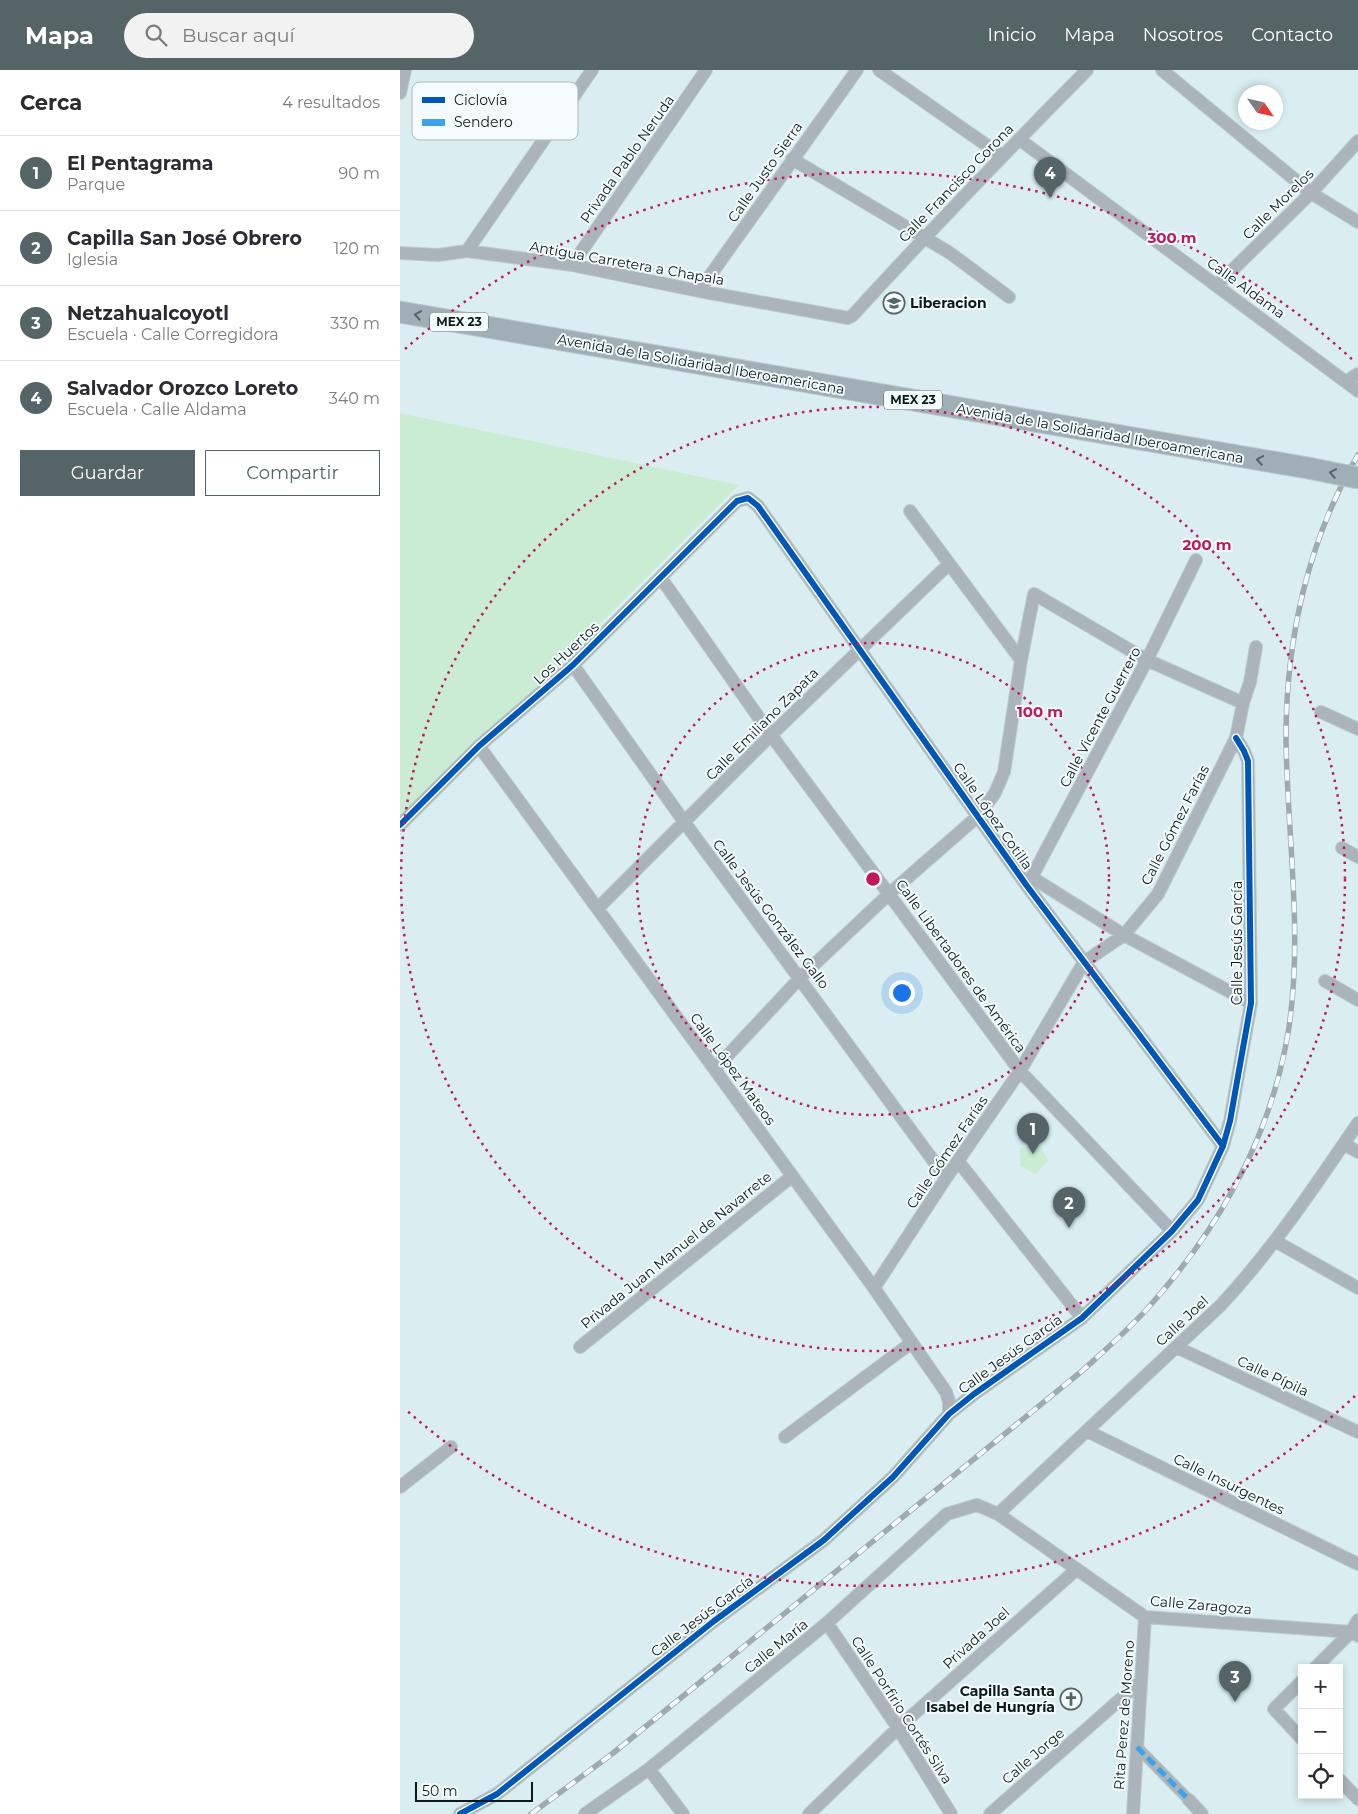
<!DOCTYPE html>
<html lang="es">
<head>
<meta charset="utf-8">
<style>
  :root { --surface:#fff; --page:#f2f2f3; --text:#2b2b33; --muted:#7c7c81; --line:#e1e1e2; --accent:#556467 }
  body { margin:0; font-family:Montserrat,sans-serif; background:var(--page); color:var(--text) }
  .controls { position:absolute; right:15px; bottom:15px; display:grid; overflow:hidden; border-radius:0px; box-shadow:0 2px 8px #0003 }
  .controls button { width:45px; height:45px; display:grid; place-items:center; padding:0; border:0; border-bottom:1px solid var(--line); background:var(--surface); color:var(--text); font:25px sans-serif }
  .compass { position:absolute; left:838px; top:15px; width:45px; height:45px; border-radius:50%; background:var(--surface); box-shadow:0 2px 8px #0003; rotate:124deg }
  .scale { position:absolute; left:15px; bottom:12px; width:118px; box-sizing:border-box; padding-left:5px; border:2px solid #0d1a1c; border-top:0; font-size:14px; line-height:18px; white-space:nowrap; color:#0d1a1c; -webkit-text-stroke:4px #f4fbfc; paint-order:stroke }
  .you { position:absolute; left:501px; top:922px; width:18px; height:18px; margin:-12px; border:4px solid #fff; border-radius:50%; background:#1a73e8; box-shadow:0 0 0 8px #1a73e833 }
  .badge { display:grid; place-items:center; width:32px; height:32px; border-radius:50%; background:var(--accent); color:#fff; font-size:16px; font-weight:700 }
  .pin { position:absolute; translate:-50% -41px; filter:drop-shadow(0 1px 2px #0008) }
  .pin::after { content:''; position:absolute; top:26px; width:18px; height:15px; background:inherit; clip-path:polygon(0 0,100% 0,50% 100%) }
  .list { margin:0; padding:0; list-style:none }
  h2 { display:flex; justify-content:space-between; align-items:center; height:65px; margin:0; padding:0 20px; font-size:21px }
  h2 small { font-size:16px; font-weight:400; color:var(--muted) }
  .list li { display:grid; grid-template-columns:32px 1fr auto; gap:15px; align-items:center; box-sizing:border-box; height:75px; padding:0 20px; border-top:1px solid var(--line) }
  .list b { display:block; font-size:19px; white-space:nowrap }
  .list p { margin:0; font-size:16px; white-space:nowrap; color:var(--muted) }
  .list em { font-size:16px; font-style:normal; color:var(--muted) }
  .actions { display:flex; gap:10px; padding:15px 20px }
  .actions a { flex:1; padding:11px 0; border:1px solid var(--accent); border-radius:0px; text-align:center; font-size:18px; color:var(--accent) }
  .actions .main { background:var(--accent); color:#fff }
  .icon { flex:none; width:28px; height:28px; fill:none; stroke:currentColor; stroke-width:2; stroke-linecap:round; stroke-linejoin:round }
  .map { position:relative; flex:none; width:958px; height:1744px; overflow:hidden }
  header { display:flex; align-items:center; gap:30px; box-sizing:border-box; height:70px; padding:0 25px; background:var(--accent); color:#fff }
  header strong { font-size:24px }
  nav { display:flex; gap:28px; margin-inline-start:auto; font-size:18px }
  .search { width:350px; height:45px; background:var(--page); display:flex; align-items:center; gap:12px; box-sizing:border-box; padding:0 18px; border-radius:28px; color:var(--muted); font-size:19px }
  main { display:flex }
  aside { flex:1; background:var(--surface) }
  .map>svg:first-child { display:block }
  .green { fill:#caecd2 }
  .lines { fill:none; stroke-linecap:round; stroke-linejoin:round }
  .pedestrian-casing { stroke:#bbcacd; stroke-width:12 }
  .minor-casing { stroke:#bbcacd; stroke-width:14 }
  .trunk-casing { stroke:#bbcacd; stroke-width:23 }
  .pedestrian { stroke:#aab4ba; stroke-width:10 }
  .minor { stroke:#aab4ba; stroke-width:12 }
  .trunk { stroke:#a0afb6; stroke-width:21 }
  .rail-casing { stroke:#9eaaaf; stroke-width:5.5 }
  .rail { stroke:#f4fbfc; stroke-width:4; stroke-dasharray:11; stroke-linecap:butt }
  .trunk-bridge-casing { stroke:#bbcacd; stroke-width:23; stroke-linecap:butt }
  .trunk-bridge { stroke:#a0afb6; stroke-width:21 }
  .quiet { stroke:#3ca2ea; stroke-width:5; stroke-dasharray:10 5; stroke-linecap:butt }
  .cycleway-casing { stroke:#f4fbfc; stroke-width:9 }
  .cycleway { stroke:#0057b8; stroke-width:6 }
  .oneway { stroke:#566469 }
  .ring { fill:none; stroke:#c2185b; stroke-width:2.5; stroke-dasharray:2.5 5 }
  .labels { text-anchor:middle; stroke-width:4; stroke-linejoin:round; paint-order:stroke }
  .shield { fill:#f4fbfc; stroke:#525e5f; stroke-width:1 }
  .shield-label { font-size:12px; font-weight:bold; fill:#0d1a1c }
  .street-label { font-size:14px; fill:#0d1a1c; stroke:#f4fbfc }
  .poi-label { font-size:14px; font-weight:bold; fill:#0d1a1c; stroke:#f4fbfc; text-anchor:start }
  .key { fill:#f4fbfc; stroke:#afb8b9; stroke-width:1 }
  .key-label { font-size:14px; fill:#0d1a1c }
  .centre { fill:#c2185b; stroke:#f4fbfc; stroke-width:2.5 }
  .ring-label { font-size:15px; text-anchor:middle; font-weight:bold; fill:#c2185b; stroke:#f4fbfc; stroke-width:4; stroke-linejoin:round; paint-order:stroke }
</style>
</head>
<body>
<header>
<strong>Mapa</strong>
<div class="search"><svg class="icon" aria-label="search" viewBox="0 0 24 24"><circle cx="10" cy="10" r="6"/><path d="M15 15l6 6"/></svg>Buscar aquí</div>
<nav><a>Inicio</a><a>Mapa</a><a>Nosotros</a><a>Contacto</a></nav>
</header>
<main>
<aside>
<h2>Cerca<small>4 resultados</small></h2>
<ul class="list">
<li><span class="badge">1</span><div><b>El Pentagrama</b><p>Parque</p></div><em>90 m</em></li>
<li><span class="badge">2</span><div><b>Capilla San José Obrero</b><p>Iglesia</p></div><em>120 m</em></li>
<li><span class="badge">3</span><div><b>Netzahualcoyotl</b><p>Escuela · Calle Corregidora</p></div><em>330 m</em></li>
<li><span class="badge">4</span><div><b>Salvador Orozco Loreto</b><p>Escuela · Calle Aldama</p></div><em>340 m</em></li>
</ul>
<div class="actions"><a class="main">Guardar</a><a>Compartir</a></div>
</aside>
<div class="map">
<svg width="958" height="1744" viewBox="0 0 958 1744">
  <rect width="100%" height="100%" fill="#daeef1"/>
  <path class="green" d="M0,343L339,415L0,753Z
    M640,1075L648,1090L636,1104L620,1096V1078Z"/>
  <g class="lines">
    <g class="pedestrian-casing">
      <path id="pedestrian" d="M737,1677L789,1730"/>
    </g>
    <g class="minor-casing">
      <path id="minor" d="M479,0L602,86
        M762,0L911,123L958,152
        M0,23L5,0
        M619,69L958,321
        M392,89L550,183L609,227
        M67,181L192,0
        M0,183L38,185L67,181L172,195L299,221L448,248L452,246C529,162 607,81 687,0
        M172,195L306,0
        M817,215L911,123L958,71
        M299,221L457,0
        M947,311L958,304
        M510,441L621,590
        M261,508L371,665L620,1001L772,1161
        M173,595L285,753L546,1108
        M921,642L958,659
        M79,676L474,1218L546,1322L549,1332V1344
        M0,755L79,676L173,595L337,431L348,428L358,436L627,816L823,1076
        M942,778L958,787
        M631,807L724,865L851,933
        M627,816L747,590L796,490
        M198,838L371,665L549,494
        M925,911L958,930
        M315,999L400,908L490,823L577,747L595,723L604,702L621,590L634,524L747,590L843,633
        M944,1074L958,1082
        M558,1091L682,1248
        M875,1171L958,1218
        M474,1218L546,1108L620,1001L684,892L724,865L758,824L836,668L843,633L850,612L856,577
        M180,1277L391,1107
        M776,1277L958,1362
        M687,1361L958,1494
        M385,1367L511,1273
        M0,1417L51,1377
        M598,1444L821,1235C873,1179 915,1116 958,1053
        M427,1553L498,1658L551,1744
        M915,1598L951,1562L958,1550
        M902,1611L874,1639L902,1669
        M249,1699L283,1744
        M939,1709L958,1729
        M789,1730L802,1744
        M60,1744L97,1724L314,1551L424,1470L493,1407L549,1344L574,1324L682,1248L772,1161L798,1130L823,1076L830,1051L851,933L848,691L844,681L836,668
        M185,1744L249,1699L427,1553L547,1444L577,1435L598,1444L745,1547L951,1562L958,1566
        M409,1744L498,1658L677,1499
        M590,1744L741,1611
        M733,1744L745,1547"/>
    </g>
    <g class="trunk-casing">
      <path id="trunk" d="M0,242L908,398"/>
    </g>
    <use href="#pedestrian" class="pedestrian"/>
    <use href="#minor" class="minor"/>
    <use href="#trunk" class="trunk"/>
    <g class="rail-casing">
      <path id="rail" d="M131,1744L212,1684L682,1301C704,1281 727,1261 747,1239C820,1158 872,1066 889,957C903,861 887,764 886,668C886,569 908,470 958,385"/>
    </g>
    <use href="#rail" class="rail"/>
    <g class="trunk-bridge-casing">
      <path id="trunk-bridge" d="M908,398L958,408"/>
    </g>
    <use href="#trunk-bridge" class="trunk-bridge"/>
    <path class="quiet" d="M737,1677L789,1730"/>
    <g class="cycleway-casing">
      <path id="cycleway" d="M0,755L79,676L173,595L337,431L348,428L358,436L627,816L823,1076
        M60,1744L97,1724L314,1551L424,1470L493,1407L549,1344L574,1324L682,1248L772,1161L798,1130L823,1076L830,1051L851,933L848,691L844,681L836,668"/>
    </g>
    <use href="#cycleway" class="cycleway"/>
  </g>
  <defs><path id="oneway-chevron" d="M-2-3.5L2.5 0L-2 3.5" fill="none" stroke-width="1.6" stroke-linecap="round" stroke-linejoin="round" transform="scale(1.25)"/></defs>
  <g class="oneway">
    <use href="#oneway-chevron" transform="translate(18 245) rotate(-170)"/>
    <use href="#oneway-chevron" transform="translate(860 390) rotate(-170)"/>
    <use href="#oneway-chevron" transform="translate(933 403) rotate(-169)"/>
  </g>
  <g class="ring">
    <circle cx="473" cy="809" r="236"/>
    <circle cx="473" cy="809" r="472"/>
    <path d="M955 1326A707 707 0 0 1 5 1339M5 279A707 707 0 0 1 955 292"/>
  </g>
  <defs>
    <g id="school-ring" transform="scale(1.125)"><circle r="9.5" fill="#f4fbfc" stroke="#556467" stroke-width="1.5"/><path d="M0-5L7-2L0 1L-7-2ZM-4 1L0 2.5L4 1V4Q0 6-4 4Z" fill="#556467"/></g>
    <g id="church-ring" transform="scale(1.125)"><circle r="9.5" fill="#f4fbfc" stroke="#556467" stroke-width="1.5"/><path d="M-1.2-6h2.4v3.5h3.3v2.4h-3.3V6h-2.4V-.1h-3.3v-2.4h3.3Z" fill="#556467"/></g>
  </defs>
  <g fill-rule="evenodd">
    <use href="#school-ring" x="494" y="233"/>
    <use href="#church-ring" x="671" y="1629"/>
  </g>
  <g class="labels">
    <g class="shield">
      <rect x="30" y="242.5" width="58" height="19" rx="4"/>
      <rect x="484" y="320.5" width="58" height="19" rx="4"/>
    </g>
    <g class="shield-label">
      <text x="59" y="256">MEX 23</text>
      <text x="513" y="334">MEX 23</text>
    </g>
    <g class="street-label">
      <text transform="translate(227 89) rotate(-55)" y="5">Privada Pablo Neruda</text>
      <text transform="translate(365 102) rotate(-55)" y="5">Calle Justo Sierra</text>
      <text transform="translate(556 113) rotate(-46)" y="5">Calle Francisco Corona</text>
      <text transform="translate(878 134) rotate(-45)" y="5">Calle Morelos</text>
      <text transform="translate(227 193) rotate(10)" y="5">Antigua Carretera a Chapala</text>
      <text transform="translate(846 218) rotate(36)" y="5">Calle Aldama</text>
      <text transform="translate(301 294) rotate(10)" y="5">Avenida de la Solidaridad Iberoamericana</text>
      <text transform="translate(700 363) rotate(10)" y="5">Avenida de la Solidaridad Iberoamericana</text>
      <text transform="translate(166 583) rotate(-43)" y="5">Los Huertos</text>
      <text transform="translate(700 647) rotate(-62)" y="5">Calle Vicente Guerrero</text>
      <text transform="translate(362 654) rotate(-45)" y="5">Calle Emiliano Zapata</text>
      <text transform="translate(593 746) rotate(55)" y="5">Calle López Cotilla</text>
      <text transform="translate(775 755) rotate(-63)" y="5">Calle Gómez Farías</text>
      <text transform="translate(371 844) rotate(53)" y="5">Calle Jesús González Gallo</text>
      <text transform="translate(837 873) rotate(-90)" y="5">Calle Jesús García</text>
      <text transform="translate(561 896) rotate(54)" y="5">Calle Libertadores de América</text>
      <text transform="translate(333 999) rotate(54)" y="5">Calle López Mateos</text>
      <text transform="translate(547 1082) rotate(-56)" y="5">Calle Gómez Farías</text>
      <text transform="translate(276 1180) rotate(-39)" y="5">Privada Juan Manuel de Navarrete</text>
      <text transform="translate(782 1251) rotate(-43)" y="5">Calle Joel</text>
      <text transform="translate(610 1284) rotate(-36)" y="5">Calle Jesús García</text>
      <text transform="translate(873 1306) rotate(25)" y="5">Calle Pípila</text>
      <text transform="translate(829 1414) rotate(26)" y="5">Calle Insurgentes</text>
      <text transform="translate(801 1535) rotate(5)" y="5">Calle Zaragoza</text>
      <text transform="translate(302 1546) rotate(-37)" y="5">Calle Jesús García</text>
      <text transform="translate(576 1568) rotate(-42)" y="5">Privada Joel</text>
      <text transform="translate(376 1576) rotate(-39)" y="5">Calle María</text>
      <text transform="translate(502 1640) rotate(57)" y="5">Calle Porfirio Cortés Silva</text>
      <text transform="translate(724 1645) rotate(-86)" y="5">Rita Perez de Moreno</text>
      <text transform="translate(633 1686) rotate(-41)" y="5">Calle Jorge</text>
    </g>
    <g class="poi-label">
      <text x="510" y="238">Liberacion</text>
      <text x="655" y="1626" text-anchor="end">Capilla Santa<tspan x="655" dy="16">Isabel de Hungría</tspan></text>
    </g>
  </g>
  <rect x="12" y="12" width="166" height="58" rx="8" class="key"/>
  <rect x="22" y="27" width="23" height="6" fill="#0057b8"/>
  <rect x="22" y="49" width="23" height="7" fill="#3ca2ea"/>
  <g class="key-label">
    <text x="54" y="35">Ciclovía</text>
    <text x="54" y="57">Sendero</text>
  </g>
  <circle cx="473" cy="809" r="8" class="centre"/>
  <g class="ring-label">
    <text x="772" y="173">300 m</text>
    <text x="807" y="480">200 m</text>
    <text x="640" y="647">100 m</text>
  </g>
</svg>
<div class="controls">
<button>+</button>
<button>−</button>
<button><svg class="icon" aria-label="locate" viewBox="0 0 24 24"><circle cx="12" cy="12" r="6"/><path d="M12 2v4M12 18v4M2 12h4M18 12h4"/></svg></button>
</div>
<svg class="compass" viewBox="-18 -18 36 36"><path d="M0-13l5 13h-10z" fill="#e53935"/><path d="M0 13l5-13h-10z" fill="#7c7c81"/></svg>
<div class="scale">50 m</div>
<div class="you"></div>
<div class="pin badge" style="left:633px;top:1084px">1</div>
<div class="pin badge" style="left:669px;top:1158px">2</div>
<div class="pin badge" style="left:835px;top:1632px">3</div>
<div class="pin badge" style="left:650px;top:128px">4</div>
</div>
</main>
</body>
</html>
